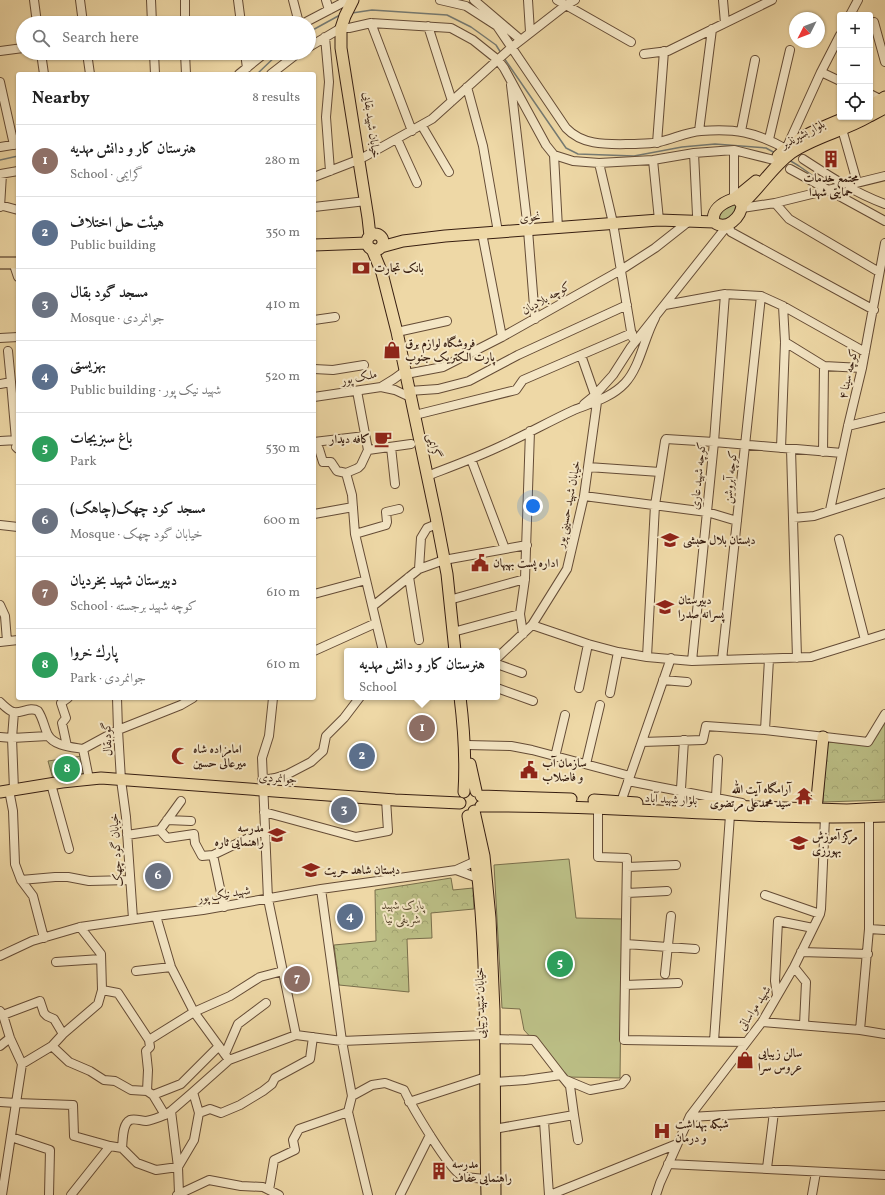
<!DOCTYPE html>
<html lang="en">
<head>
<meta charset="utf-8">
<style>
  :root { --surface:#fff; --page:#f2f2f2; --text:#222; --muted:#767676; --line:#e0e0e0; --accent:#8f2418 }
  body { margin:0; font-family:Vollkorn,Amiri,serif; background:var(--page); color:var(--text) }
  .controls { position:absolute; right:12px; top:12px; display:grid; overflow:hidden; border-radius:4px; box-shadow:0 1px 3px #0004 }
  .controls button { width:36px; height:36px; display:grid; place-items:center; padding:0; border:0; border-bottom:1px solid var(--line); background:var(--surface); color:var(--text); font:20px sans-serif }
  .compass { position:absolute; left:789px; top:12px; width:36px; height:36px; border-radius:50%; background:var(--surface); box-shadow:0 1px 3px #0004; rotate:228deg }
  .you { position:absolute; left:533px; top:506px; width:14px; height:14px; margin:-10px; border:3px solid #fff; border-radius:50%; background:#1a73e8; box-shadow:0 0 0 6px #1a73e833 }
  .badge { display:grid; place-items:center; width:26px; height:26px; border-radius:50%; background:var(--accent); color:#fff; font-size:13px; font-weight:700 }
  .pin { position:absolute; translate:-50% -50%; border:2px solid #fff; box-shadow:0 1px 4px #0006 }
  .popup { position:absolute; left:344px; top:648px; width:156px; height:52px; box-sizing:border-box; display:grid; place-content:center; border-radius:4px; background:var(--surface); filter:drop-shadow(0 1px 3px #0005); font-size:13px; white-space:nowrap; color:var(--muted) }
  .popup b { font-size:15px; color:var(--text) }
  .popup::after { content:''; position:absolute; left:50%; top:100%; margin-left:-8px; border:8px solid transparent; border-top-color:var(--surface) }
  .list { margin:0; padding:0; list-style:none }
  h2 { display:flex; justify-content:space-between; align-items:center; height:52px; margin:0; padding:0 16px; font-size:17px }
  h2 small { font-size:13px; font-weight:400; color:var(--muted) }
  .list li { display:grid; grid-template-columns:26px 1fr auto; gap:12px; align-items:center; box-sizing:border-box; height:72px; padding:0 16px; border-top:1px solid var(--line) }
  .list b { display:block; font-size:15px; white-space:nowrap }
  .list p { margin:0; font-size:13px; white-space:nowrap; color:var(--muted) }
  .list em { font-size:13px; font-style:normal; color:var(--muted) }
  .icon { flex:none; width:22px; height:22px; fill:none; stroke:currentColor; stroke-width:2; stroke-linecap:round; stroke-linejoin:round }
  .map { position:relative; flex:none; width:885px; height:1195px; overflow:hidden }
  .search { position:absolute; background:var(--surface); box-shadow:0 1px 3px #0004; left:16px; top:16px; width:300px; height:44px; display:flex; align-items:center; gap:10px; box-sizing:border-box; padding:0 14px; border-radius:22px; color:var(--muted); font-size:15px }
  .panel { position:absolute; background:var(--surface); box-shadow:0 1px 3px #0004; left:16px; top:72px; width:300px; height:628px; border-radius:4px }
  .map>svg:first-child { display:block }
  .grass { fill:url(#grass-tufts); stroke:#796e4b }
  .park { fill:url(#park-crowns); stroke:#796e4b }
  .garden { fill:#bbbe85; stroke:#796e4b }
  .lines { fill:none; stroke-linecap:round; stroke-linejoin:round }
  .stream { stroke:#757a72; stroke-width:1.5 }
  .minor-casing { stroke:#654c36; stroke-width:10 }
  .major-casing { stroke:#371e11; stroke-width:13 }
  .minor { stroke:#f4e6c5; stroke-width:8 }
  .major { stroke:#eed8a6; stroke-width:11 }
  .labels { text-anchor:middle; stroke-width:4; stroke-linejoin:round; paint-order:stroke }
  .street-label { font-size:12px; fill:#371e11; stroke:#f4e6c5 }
  .poi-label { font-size:12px; font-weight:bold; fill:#371e11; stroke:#f4e6c5; text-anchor:start }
  .park-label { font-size:12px; font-style:italic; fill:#58462e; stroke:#f4e6c5 }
</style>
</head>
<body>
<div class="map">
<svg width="885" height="1195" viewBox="0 0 885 1195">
  <defs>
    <pattern id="grass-tufts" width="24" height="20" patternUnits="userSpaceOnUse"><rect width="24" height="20" fill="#bbbe85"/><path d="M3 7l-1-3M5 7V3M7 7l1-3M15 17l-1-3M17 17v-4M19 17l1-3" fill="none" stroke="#a1a372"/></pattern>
    <pattern id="park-crowns" width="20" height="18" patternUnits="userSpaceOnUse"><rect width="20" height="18" fill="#bbbe85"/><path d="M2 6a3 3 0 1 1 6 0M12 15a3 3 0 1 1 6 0" fill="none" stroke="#a1a372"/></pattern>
  </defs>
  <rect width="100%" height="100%" fill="#eed8a6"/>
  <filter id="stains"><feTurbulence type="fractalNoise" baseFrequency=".005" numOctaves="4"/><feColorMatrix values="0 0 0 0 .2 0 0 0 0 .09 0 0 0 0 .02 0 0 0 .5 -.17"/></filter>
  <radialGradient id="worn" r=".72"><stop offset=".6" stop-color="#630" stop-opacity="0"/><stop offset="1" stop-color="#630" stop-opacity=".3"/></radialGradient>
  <path class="grass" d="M736,203L737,208C733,214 729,221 721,220L717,216L718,211Z"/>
  <path class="park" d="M885,721V800L823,802L827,742L869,745Z
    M82,756L86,776L53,779L48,761Z
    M451,878L453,890L473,888L474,909L431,913L432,938L407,939L409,992L339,985L334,945L376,941L375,890Z"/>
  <path class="garden" d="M569,859L576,918L622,919L620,1078L567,1077L524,1030L520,1009L502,1008L494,865Z"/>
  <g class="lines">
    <path class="stream" d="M352,13L372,10L447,15L471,27L496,45L501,53
      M309,32L340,15
      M504,58L566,148L578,154L634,156L682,147L715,144L766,148L775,153
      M257,74L279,53
      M0,160L18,156
      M789,160L799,166L819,180"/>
    <g class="minor-casing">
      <path id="minor" d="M34,0L37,23
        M80,0L83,23
        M151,0L152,23
        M185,0V23
        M238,0L241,23
        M293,0L299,23
        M326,0L329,10
        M440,0L466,6L497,26L566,128C584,147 610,144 635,144C643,143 652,144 659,142C673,139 687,132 701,131C734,128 756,132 786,149L821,72L840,35
        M474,0L521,40
        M528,0L530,32
        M557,0L631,42
        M723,0L725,23
        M850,15L858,0
        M874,22L885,62
        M304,23L348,0
        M371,23L412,131
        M428,26L452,101
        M325,37L329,82L326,117L330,171
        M309,47L341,28H349L371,23L451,28L473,40L498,60L504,68L546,145L554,155L573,161L599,163L653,160L694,153L734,150L774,160
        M0,51L23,48
        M41,53L44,74
        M87,53L90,74
        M154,53L155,74
        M185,53L186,74
        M245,53L247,68
        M644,54L668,51L772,0
        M821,72L840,81
        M239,74L265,53
        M271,74L298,53
        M0,82L14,145
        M511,85L528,230L535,319
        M467,87L483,146L498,232
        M870,94L882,100
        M422,126L449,172
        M842,129L857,182
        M699,131L712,29
        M741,131L755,60
        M397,139L417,183
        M769,139L790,50
        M657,143L664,51
        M0,147L18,144
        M694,153L697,215
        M554,155L558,228
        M364,157L432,119L512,47L566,5L575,0
        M803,159C829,176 855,193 885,204
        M653,160L659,220
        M599,163L613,223L632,337
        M790,169L885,221
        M0,174L18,171
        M314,177L358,160
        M734,199V150
        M775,203L789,219L879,272
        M0,205L18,210
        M0,207L2,174
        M314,207L366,201
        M742,208L775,203L885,176
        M728,225L731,232L874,310
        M482,233L502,337
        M15,268L18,277
        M665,305L725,294L761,296L783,306L865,352
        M314,320L335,317
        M397,332L447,321
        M0,338L18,337
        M785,342L824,366L862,368
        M581,355L595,395
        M314,369L333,370L364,365
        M406,374L443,367L502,337L621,270L655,248L688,222
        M11,382L16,440
        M0,384L11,382L8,351
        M381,387L395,390L410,397
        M357,391L368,450L361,465L358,468L346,473L352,495L355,534L366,580
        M409,391L438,389L469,381L518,355L627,305
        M314,397L381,387L394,379L405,371
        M584,404L595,395L613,375L631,347L727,226
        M415,415L516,390L523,380L632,333
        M848,426L885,417
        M0,441L18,440
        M314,442L365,436
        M315,442L319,449L323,462H331L337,471L346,473
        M16,447L18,449
        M391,447L395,484
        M781,448L785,342L783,306
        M791,449L797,658
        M368,450L411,444
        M823,452L824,366
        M471,459L505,549
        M588,467L660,472
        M427,476C453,466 478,457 503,445C527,434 550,421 574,410C591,403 611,398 625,383C640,367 644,338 655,318
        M584,496L707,512L737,521
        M830,510L848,426L862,368L885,243
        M314,514L353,507
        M793,518L814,516L885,493
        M0,525L18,527
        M355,534L386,525L387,522L386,512L399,509
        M839,539L865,640
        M419,569L421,538L427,528L437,524
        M409,577L419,640
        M314,594L366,580L383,651
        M449,600L525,579
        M0,605L5,616L7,641
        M373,606L419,569L444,560L527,545
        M532,625L588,644L618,652L647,657L692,661L811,657L885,634
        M453,632L520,614
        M523,634L520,614L525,579L530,431
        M0,642L18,640
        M314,651L376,623
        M647,657L655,505L665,441L666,439L714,442L842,453
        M497,658L532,625L567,569L584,496L597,402
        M722,660L761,296
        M692,661L714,442L725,294
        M497,664L522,673
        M663,680L687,682
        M497,688L533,701
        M579,688L588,644
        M610,693L618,652
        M117,698L118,730L121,780L126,817L133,919
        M273,698L269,736L262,758L268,899L296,1035
        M0,702C4,706 8,710 13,712C21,714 30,706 38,711C43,718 44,727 48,735C54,746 72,747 83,749L89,779
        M765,730L769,659
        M0,737L12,738L14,712
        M642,742L703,740L706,726L765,730L868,742L885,714
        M467,745L511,746L532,750L630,776
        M67,746L62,723L66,718L61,703L68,698
        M83,749L118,730L181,705L193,698
        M555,757L565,715
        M586,764L600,705
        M262,780L275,778L288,774L311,762L323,751L326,736L344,718L360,697
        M628,781L742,803
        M51,784L69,849
        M9,790L13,811L15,864L21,880L33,896L44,938
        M14,790L12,738L48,736
        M716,797L718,759
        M621,802L671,658
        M680,805L684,740
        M598,808V857L627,858L624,1040L746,1042
        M264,812L356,837L388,831L386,799
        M167,820L191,821
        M160,830L181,801
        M127,835L160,830L167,838L194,834L195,843L202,856L213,855L265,830
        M213,855L224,907
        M627,867L676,865
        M456,870L478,878
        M21,880L55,877H68L89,881L130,880
        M321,889L342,1041L352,1096L348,1112L368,1195
        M627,893L667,891
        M765,895L820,914
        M156,916L171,967L194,1012L229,1060L296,1035L342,1041L485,1035
        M80,927L101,954L102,990L98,1004L63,1034L52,1046L69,1062L90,1071L104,1080L115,1081L131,1090L147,1091L153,1095L181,1084L219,1046
        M869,929L885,930
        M626,944L695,949
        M801,952L868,954
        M0,956L32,941L80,927L156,916L203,910L321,889L456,870L476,861
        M56,962L101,959
        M794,967L806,982L804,1025
        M136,971L171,967
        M665,974L671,916
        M625,985L678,983
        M102,990L118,993L149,1040L194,1012L230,996L260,977L283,971
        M777,995L775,981L778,921L813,928
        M0,1011L3,1015L10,1038L22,1064L16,1103L0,1102
        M3,1015L40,1001L44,1013L47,1016L54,1019L63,1034
        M762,1022L860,1030L885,1034
        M860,1030L869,929V817
        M494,1039L534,1040L561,1075
        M714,1041L730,815
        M0,1046L10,1038
        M225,1054L238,1024L266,1003
        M22,1064L52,1046
        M566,1080L590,1090L622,1084L626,1079
        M147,1091L148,1070L146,1051L150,1047L149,1040
        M153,1095L165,1115L171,1111L178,1167L179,1194L177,1195
        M352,1096L372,1085L385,1083L404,1090C411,1105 449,1170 462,1176C468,1178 479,1178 486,1179
        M409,1102L486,1077
        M171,1111L193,1092
        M199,1113L210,1109L221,1113L240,1105L263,1091L272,1084L275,1078L310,1059L313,1037
        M574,1115L578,1140
        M690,1117L885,1106
        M544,1121L549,1195
        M494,1129L574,1115L570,1086L561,1075L525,1080L495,1082
        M11,1137L50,1150L49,1195
        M110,1146L122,1148L137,1163L156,1170L178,1167L194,1140L199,1113L193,1092L229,1060
        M122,1148C123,1140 122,1124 130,1120C135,1118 141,1121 146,1121C153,1120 159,1117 165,1115
        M668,1164L885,1175
        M767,1168L774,1112
        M269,1190L274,1160L295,1150L293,1140L299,1129L348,1112
        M179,1194L209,1180L241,1186L263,1187L279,1195
        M2,1195L16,1103L73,1105L74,1136L110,1146L71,1195
        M400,1195L430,1135
        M550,1195L677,1144
        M656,1195L660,1183L690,1116L762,1022L794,967L820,914L821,909L825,817
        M812,1195L816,1172"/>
    </g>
    <g class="major-casing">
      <path id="major" d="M353,0L345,16L341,28V48L368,218L370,236
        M870,106L885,97
        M870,116L885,108
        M778,156C797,137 822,127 847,117
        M733,199H737L742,204C742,217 726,232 714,222C711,210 722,203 733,199Z
        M734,199L756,181
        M742,204C760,188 772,167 791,153C814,137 844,131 868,117
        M367 242a8 8 0 1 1 16 0a8 8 0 1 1-16 0Z
        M314,245L367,243
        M381,247L403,241L445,236L659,220L714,222
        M372,249L382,273L397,332L436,517L447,574L455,651
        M0,263H18
        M460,697C464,729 466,760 464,792
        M470,764L476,791
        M0,792L62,782L101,778L395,800L460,803
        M481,796L571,799
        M594,800L637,803
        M690,805L847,810L885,808
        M481,806C616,804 750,821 885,816
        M816,809L823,737
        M474,811L484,856L490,918L494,1011L495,1195
        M468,816C472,840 477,864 479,888C489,990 484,1093 487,1195"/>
    </g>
    <use href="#minor" class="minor"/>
    <use href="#major" class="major"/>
  </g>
  <defs>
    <g id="building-bare" transform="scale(1.38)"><path d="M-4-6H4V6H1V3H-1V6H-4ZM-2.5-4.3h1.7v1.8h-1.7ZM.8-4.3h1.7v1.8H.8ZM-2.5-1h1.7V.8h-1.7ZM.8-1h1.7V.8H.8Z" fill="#8f2418" stroke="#f4e6c5" stroke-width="2.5" paint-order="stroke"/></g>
    <g id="bank-bare" transform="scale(1.38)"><path d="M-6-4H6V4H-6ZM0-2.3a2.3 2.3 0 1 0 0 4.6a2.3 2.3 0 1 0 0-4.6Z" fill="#8f2418" stroke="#f4e6c5" stroke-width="2.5" paint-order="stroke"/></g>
    <g id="shop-bare" transform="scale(1.38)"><path d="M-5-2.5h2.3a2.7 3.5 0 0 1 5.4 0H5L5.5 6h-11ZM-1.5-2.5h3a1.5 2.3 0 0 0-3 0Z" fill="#8f2418" stroke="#f4e6c5" stroke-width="2.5" paint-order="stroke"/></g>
    <g id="cafe-bare" transform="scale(1.38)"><path d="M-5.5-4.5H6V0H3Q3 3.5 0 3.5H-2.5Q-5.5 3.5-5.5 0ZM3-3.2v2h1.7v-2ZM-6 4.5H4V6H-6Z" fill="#8f2418" stroke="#f4e6c5" stroke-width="2.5" paint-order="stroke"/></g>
    <g id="school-bare" transform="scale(1.38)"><path d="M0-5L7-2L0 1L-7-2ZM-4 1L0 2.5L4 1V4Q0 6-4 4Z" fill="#8f2418" stroke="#f4e6c5" stroke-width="2.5" paint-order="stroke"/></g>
    <g id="civic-bare" transform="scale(1.38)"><path d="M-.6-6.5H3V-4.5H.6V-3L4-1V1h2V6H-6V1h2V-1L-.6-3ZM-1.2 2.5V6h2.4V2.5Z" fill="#8f2418" stroke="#f4e6c5" stroke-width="2.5" paint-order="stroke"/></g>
    <g id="mosque-bare" transform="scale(1.38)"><path d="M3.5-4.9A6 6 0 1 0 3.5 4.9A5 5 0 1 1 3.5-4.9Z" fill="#8f2418" stroke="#f4e6c5" stroke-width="2.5" paint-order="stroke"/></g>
    <g id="temple-bare" transform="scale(1.38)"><path d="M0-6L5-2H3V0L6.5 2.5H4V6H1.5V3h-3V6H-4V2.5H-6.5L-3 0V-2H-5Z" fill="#8f2418" stroke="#f4e6c5" stroke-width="2.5" paint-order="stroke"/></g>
    <g id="university-bare" transform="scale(1.38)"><path d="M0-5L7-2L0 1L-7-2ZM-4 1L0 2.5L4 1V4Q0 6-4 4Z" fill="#8f2418" stroke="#f4e6c5" stroke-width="2.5" paint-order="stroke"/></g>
    <g id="hospital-bare" transform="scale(1.38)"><path d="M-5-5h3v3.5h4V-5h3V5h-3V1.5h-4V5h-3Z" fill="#8f2418" stroke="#f4e6c5" stroke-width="2.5" paint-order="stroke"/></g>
  </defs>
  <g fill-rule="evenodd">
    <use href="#building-bare" x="831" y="159"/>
    <use href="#bank-bare" x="361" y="268"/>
    <use href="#shop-bare" x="392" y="350"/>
    <use href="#cafe-bare" x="383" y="439"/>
    <use href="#school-bare" x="670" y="540"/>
    <use href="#civic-bare" x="480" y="563"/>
    <use href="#school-bare" x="665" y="607"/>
    <use href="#mosque-bare" x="180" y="756"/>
    <use href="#civic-bare" x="529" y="770"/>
    <use href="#temple-bare" x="804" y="796"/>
    <use href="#school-bare" x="277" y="835"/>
    <use href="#university-bare" x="799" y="843"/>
    <use href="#school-bare" x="311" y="870"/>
    <use href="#shop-bare" x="745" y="1060"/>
    <use href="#hospital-bare" x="662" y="1131"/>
    <use href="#building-bare" x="439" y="1171"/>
  </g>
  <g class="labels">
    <g class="street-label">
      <text transform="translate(372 125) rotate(82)" y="4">خیابان شهید بقایی</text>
      <text transform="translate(803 134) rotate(-28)" y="4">بلوار بشیرنذیر</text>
      <text transform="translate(530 217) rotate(-4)" y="4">نحوی</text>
      <text transform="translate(546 298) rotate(-30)" y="4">کوچه بلادیان</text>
      <text transform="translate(848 374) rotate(-77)" y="4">کوچه سینا ۴</text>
      <text transform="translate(359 377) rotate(-11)" y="4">ملک پور</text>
      <text transform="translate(434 446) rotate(78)" y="4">گرایمی</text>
      <text transform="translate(698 476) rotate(-84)" y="4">کوچه شهید عاری</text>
      <text transform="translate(730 477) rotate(-84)" y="4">کوچه آبروشن</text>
      <text transform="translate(568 504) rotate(-79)" y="4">خیابان شهید حسینی پور</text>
      <text transform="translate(107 739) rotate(-93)" y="4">گودبقال</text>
      <text transform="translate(278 778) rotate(4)" y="4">جوانمردی</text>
      <text transform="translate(671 799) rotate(3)" y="4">بلوار شهید آباد</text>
      <text transform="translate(116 850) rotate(-94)" y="4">خیابان گود چهک</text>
      <text transform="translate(224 894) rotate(-9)" y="4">شهید نیک پور</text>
      <text transform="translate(480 1003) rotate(-91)" y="4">خیابان شهید زیبایی</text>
      <text transform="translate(754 1008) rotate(-57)" y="4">شهید مواساتی</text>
    </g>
    <g class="poi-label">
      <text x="831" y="182" text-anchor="middle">مجتمع خدمات<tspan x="831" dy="14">حمایتی شهدا</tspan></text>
      <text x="374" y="272">بانک تجارت</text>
      <text x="405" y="347">فروشگاه لوازم برق<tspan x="405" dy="14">پارت الکتریک جنوب</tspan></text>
      <text x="370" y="443" text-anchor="end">کافه دیدار</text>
      <text x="683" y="544">دبستان بلال حبشی</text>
      <text x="493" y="567">اداره پست بهبهان</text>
      <text x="678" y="604">دبیرستان<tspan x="678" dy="14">پسرانه صدرا</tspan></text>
      <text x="193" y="753">امامزاده شاه<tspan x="193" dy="14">میرعالی حسین</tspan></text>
      <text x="542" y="767">سازمان آب<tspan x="542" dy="14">و فاضلاب</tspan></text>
      <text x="791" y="793" text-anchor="end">آرامگاه آیت الله<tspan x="791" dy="14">سید محمدعلی مرتضوی</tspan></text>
      <text x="264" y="832" text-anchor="end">مدرسه<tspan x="264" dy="14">راهنمایی ثاره</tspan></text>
      <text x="812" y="840">مرکز آموزش<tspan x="812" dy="14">بهورزی</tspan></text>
      <text x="324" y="874">دبستان شاهد حریت</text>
      <text x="758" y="1057">سالن زیبایی<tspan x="758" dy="14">عروس سرا</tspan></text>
      <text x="675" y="1128">شبکه بهداشت<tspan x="675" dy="14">و درمان</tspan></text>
      <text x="452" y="1168">مدرسه<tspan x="452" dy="14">راهنمایی عفاف</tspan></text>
    </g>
    <g class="park-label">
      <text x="403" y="909">پارک شهید<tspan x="403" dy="14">شریفی نیا</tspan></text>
    </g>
  </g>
  <rect width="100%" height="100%" filter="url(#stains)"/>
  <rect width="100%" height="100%" fill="url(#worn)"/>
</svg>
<div class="controls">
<button>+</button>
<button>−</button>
<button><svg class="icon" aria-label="locate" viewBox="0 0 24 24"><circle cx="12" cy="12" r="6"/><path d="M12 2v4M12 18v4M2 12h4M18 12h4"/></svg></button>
</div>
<svg class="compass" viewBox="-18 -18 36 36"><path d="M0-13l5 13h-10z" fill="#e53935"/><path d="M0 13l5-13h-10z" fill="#767676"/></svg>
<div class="you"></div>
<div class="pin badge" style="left:422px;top:728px;background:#8d6e63">1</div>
<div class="popup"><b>هنرستان کار و دانش مهدیه</b>School</div>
<div class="pin badge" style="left:362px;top:756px;background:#5c6f8a">2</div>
<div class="pin badge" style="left:344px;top:810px;background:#6b7280">3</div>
<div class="pin badge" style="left:350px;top:917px;background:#5c6f8a">4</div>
<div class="pin badge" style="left:560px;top:964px;background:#2e9e5b">5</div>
<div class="pin badge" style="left:158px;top:876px;background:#6b7280">6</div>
<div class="pin badge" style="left:297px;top:979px;background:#8d6e63">7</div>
<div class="pin badge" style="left:67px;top:769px;background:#2e9e5b">8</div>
<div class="search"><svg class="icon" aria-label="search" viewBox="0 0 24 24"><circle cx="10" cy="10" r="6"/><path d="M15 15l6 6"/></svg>Search here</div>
<section class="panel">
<h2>Nearby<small>8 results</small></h2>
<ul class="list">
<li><span class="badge" style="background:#8d6e63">1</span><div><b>هنرستان کار و دانش مهدیه</b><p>School · گرایمی</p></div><em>280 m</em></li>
<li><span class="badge" style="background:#5c6f8a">2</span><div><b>هیئت حل اختلاف</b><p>Public building</p></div><em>350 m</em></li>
<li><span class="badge" style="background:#6b7280">3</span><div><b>مسجد گود بقال</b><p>Mosque · جوانمردی</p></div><em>410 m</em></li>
<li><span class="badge" style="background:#5c6f8a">4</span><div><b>بهزیستی</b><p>Public building · شهید نیک پور</p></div><em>520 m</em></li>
<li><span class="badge" style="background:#2e9e5b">5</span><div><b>باغ سبزیجات</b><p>Park</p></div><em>530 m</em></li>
<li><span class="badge" style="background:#6b7280">6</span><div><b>مسجد کود چهک(چاهک)</b><p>Mosque · خیابان گود چهک</p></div><em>600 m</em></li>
<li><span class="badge" style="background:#8d6e63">7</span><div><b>دبیرستان شهید بخردیان</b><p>School · کوچه شهید برجسته</p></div><em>610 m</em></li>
<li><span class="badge" style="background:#2e9e5b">8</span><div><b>پارك خروا</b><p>Park · جوانمردی</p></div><em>610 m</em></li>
</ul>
</section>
</div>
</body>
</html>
